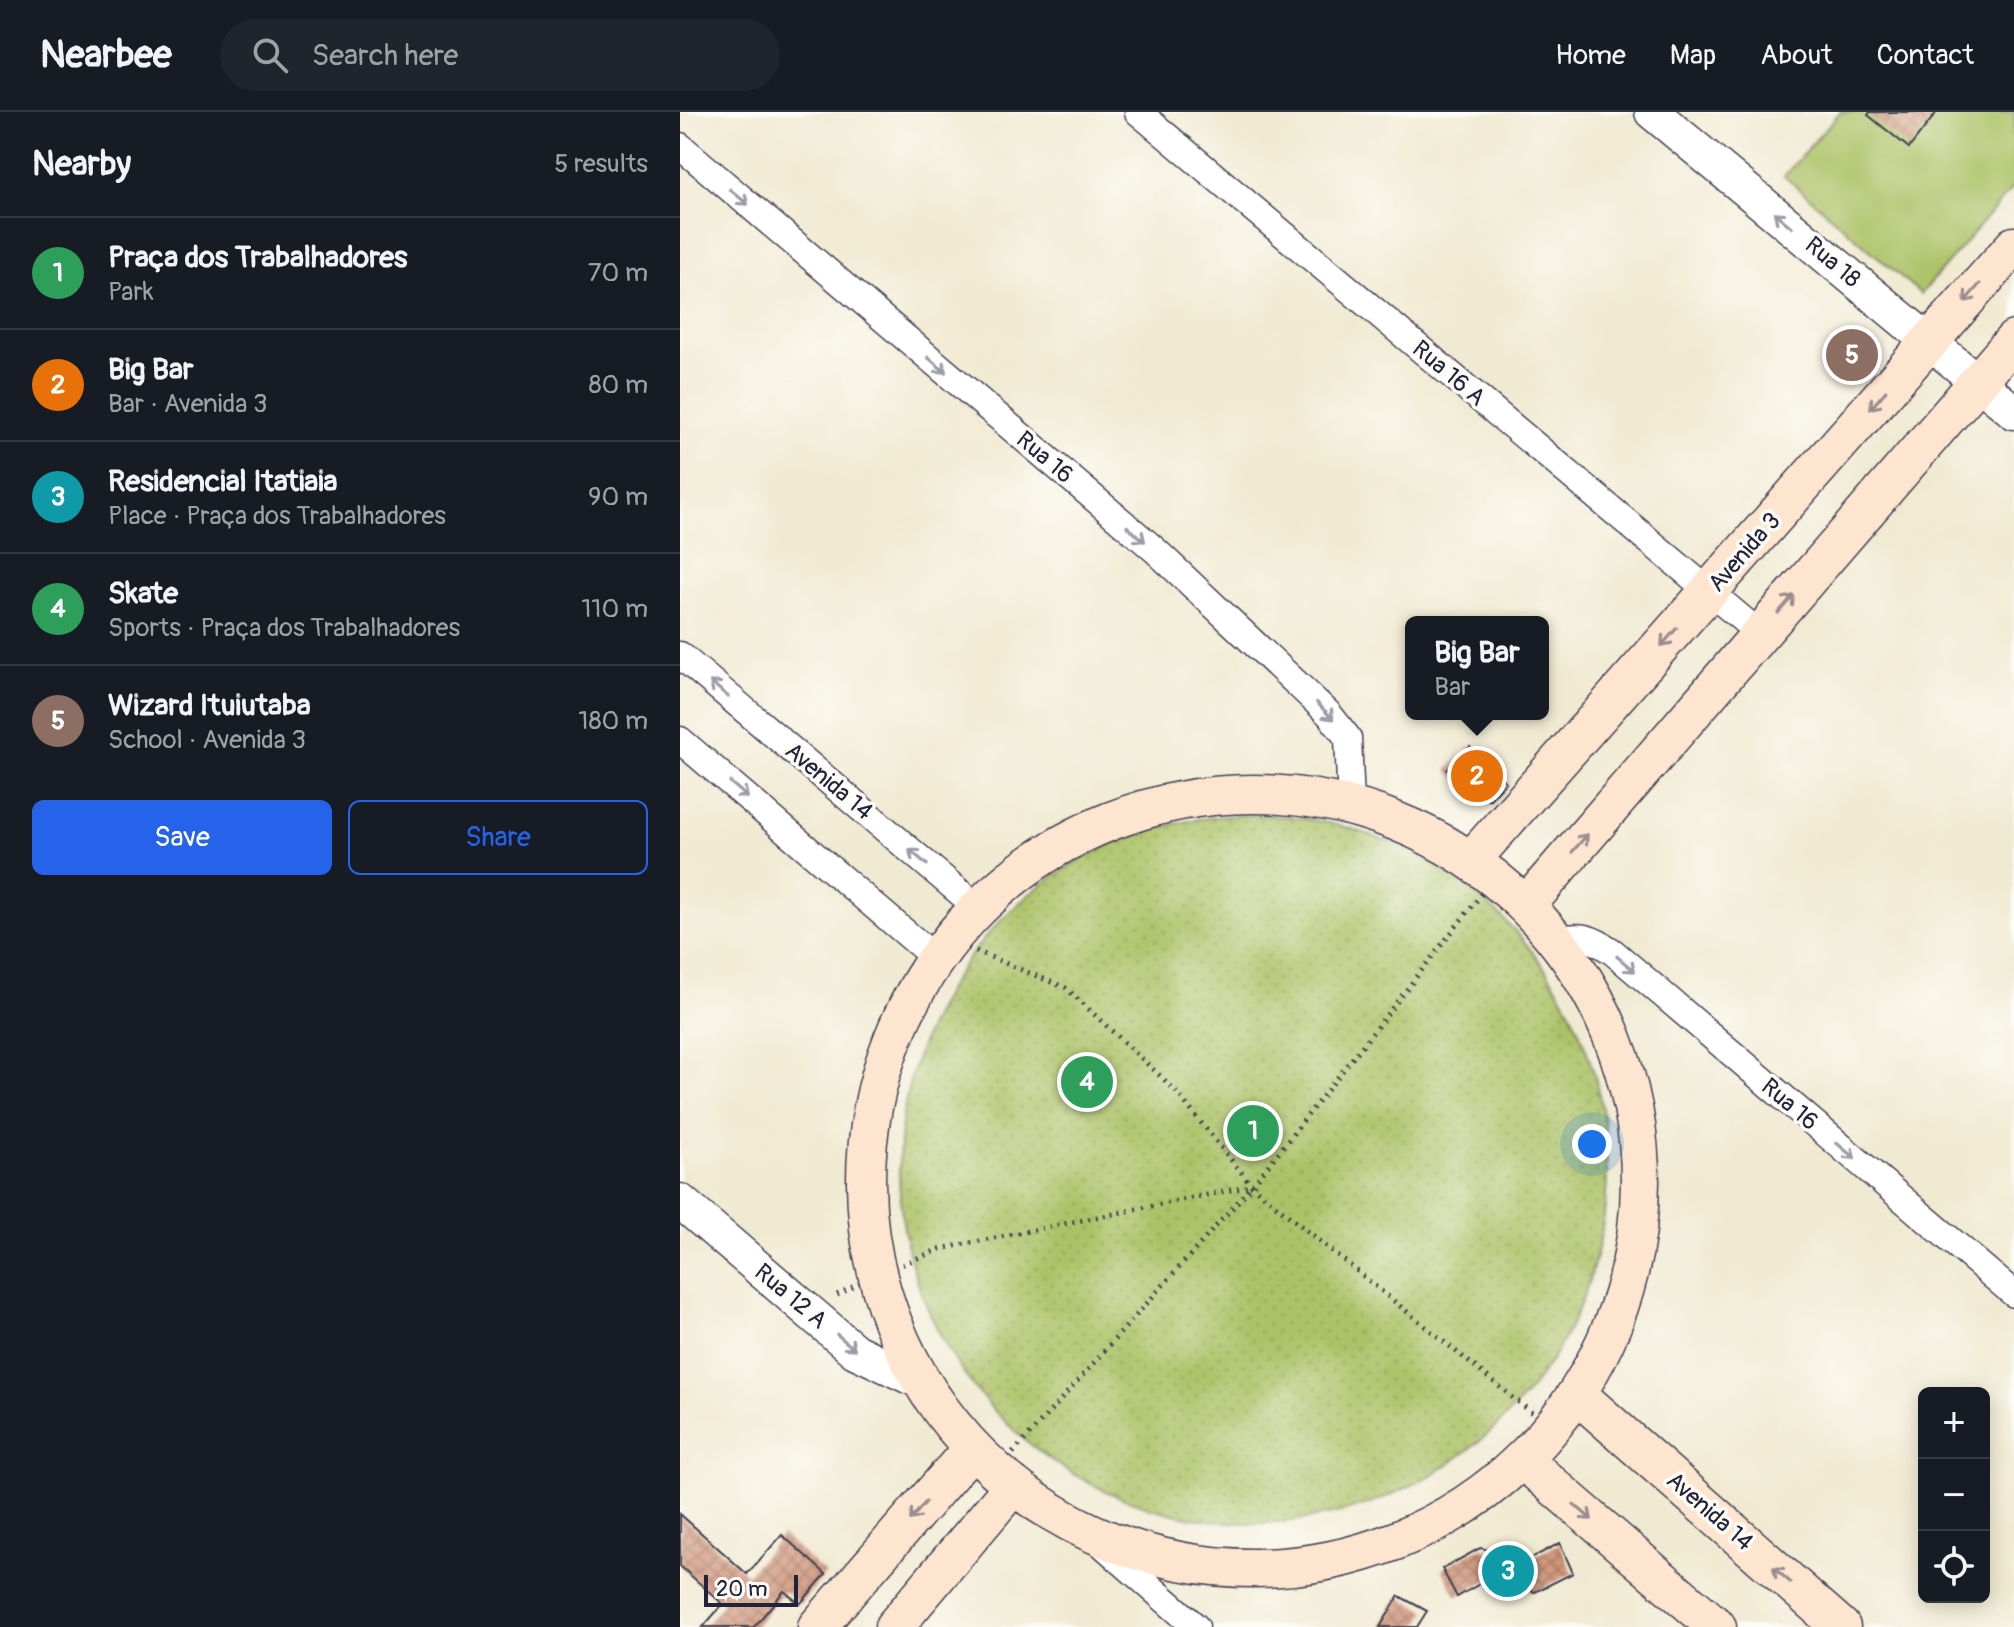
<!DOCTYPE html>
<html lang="en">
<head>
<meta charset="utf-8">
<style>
  :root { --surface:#171b24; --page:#20242c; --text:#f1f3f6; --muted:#9ea1a6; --line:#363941; --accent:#2563eb }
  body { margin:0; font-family:Pangolin,sans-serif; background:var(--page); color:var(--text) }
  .controls { position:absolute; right:24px; bottom:24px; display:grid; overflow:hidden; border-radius:12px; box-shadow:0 4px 20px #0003 }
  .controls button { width:72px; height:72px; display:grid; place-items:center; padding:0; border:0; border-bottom:2px solid var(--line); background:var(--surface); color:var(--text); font:40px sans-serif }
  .scale { position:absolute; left:24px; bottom:20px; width:94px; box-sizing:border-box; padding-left:8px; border:4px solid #22223b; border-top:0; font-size:22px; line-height:28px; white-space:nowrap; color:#22223b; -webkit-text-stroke:6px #fdfcf7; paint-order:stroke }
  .you { position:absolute; left:912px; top:1032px; width:28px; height:28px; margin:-20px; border:6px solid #fff; border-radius:50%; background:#1a73e8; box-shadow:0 0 0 12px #1a73e833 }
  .badge { display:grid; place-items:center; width:52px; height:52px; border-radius:50%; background:var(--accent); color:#fff; font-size:26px; font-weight:700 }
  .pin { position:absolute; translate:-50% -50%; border:4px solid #fff; box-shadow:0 2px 8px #0006 }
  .popup { position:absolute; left:725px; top:504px; width:144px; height:104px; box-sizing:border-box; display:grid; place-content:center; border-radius:12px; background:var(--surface); filter:drop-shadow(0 2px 6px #0005); font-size:26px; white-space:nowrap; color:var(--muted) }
  .popup b { font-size:30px; color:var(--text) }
  .popup::after { content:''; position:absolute; left:50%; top:100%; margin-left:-16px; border:16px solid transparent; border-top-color:var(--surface) }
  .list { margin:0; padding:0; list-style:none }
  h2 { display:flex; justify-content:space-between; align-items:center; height:104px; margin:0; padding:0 32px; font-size:34px }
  h2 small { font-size:26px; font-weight:400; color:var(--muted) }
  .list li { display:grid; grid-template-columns:52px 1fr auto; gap:24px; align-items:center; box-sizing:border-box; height:112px; padding:0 32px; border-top:2px solid var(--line) }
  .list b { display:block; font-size:30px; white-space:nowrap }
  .list p { margin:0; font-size:26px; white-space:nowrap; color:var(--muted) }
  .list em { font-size:26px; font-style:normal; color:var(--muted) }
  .actions { display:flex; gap:16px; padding:24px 32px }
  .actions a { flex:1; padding:18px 0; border:2px solid var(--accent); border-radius:12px; text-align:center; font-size:28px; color:var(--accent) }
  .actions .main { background:var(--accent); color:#fff }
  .icon { flex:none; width:44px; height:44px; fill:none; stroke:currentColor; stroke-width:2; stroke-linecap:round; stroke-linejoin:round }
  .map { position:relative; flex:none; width:1334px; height:1515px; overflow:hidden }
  header { display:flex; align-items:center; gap:48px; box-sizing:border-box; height:112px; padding:0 40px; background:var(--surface); border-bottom:2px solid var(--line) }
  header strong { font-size:38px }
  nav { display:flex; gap:44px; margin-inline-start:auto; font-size:28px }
  .search { width:560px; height:72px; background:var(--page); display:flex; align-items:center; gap:20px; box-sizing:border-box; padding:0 28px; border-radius:44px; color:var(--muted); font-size:30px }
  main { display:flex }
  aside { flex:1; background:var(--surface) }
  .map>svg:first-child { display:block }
  .grass { fill:#adc267; stroke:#687251; stroke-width:2 }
  .park { fill:url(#park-dots); stroke:#687251; stroke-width:2 }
  .building { fill:url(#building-cross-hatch) }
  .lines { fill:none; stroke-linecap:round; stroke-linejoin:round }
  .minor-casing { stroke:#414052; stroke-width:29 }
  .tertiary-casing { stroke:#414052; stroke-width:37 }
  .secondary-casing { stroke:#414052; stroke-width:41 }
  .path { stroke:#414052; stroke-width:5; stroke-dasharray:2 6; stroke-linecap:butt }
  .minor { stroke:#fff; stroke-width:26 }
  .tertiary { stroke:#fff; stroke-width:34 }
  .secondary { stroke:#fde5d0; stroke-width:38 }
  .oneway { stroke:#9c9ca7 }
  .oneway2 { stroke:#9a8d8d }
  .labels { text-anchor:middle; stroke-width:7; stroke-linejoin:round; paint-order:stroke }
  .street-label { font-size:24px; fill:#22223b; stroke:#fdfcf7 }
</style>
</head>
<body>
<header>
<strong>Nearbee</strong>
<div class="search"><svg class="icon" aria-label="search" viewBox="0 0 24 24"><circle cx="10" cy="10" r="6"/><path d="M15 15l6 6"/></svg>Search here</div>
<nav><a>Home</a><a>Map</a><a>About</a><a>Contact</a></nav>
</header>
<main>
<aside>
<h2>Nearby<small>5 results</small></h2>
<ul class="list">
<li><span class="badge" style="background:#2e9e5b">1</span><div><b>Praça dos Trabalhadores</b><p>Park</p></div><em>70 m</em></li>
<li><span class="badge" style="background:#e8710a">2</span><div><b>Big Bar</b><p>Bar · Avenida 3</p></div><em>80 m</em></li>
<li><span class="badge" style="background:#0f9aa8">3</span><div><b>Residencial Itatiaia</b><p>Place · Praça dos Trabalhadores</p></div><em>90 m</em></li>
<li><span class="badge" style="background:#2e9e5b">4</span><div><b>Skate</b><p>Sports · Praça dos Trabalhadores</p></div><em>110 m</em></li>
<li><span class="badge" style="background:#8d6e63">5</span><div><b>Wizard Ituiutaba</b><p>School · Avenida 3</p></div><em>180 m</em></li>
</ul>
<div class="actions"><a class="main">Save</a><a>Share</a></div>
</aside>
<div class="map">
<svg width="1334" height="1515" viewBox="0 0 1334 1515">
  <defs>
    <pattern id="park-dots" width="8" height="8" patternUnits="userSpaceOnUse" patternTransform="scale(2)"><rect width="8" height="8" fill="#adc267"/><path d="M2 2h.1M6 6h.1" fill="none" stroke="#95a65a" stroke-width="1.8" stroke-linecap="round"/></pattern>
    <pattern id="building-cross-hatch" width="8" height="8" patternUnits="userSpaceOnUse" patternTransform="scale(2)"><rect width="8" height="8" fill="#d0957a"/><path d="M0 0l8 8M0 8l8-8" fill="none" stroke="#a87965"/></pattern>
  </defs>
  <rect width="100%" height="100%" fill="#fdfcf7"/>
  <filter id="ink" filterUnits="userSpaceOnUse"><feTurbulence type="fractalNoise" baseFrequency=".0125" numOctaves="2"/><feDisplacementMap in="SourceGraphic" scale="16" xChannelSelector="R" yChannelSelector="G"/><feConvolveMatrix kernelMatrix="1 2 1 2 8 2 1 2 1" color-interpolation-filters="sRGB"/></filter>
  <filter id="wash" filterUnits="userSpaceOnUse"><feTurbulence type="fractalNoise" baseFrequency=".006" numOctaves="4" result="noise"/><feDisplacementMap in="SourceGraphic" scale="32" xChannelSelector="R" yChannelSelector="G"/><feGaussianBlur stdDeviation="1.8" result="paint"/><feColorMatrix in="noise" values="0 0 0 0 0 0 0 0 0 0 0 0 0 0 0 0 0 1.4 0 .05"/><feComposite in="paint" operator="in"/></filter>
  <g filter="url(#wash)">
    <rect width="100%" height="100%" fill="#f1ead2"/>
    <path class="grass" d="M1160,0H1334V74L1241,182L1104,64Z"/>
    <path class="park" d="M219 1057a354 354 0 1 1 708 0a354 354 0 1 1-708 0Z"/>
    <g id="blocks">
      <path class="building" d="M1190,0H1257L1229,36L1188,3Z
        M790,635L826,670L810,687L798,688L767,658Z
        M0,1402L67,1462L102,1423L146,1462L120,1492L104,1479L74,1515H23L43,1492L0,1454Z
        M880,1431L893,1461L855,1480L833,1474L829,1481L819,1476L815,1468L808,1467L777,1485L762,1457L800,1436L824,1441L828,1435L843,1439L844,1448H848Z
        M719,1484L747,1499L737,1515H700Z"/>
    </g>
  </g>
  <g filter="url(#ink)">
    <use href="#blocks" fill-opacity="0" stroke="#414052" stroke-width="2"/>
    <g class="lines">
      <g class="minor-casing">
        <path id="minor" d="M458,0L1080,522
          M0,34L475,438L649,602L668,626L671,691
          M0,543L297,795
          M0,628L255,846
          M877,827C903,823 911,825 933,840L1334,1182
          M415,1426L516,1515"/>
      </g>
      <g class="tertiary-casing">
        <path id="tertiary" d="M972,0L1334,300
          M0,1089L175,1239L230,1265"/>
      </g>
      <g class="secondary-casing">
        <path id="secondary" d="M186 1069a387 387 0 1 1 774 0a387 387 0 1 1-774 0Z
          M794,745L1334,134
          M849,790L1334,228
          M899,1284L1161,1515
          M844,1349L1037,1515
          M137,1515L289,1340
          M214,1515L332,1375"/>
      </g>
      <path class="path" d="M281,833L386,876L494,977L572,1074L873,1318
        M157,1183L194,1164L260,1137L571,1074
        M333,1341L572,1074L804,779"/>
      <use href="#minor" class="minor"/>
      <use href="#tertiary" class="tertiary"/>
      <use href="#secondary" class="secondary"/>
    </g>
    <defs><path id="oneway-shaft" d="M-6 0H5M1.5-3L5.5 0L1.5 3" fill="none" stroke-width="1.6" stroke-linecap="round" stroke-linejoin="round" transform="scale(2)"/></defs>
    <g class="oneway">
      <use href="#oneway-shaft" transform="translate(59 85) rotate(40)"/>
      <use href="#oneway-shaft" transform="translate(1103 108) rotate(-140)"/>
      <use href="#oneway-shaft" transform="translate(257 253) rotate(40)"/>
      <use href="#oneway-shaft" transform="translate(456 422) rotate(40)"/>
      <use href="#oneway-shaft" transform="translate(39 577) rotate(-140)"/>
      <use href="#oneway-shaft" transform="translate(645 599) rotate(46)"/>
      <use href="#oneway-shaft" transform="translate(59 678) rotate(41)"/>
      <use href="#oneway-shaft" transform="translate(238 745) rotate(-140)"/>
      <use href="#oneway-shaft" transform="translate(946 852) rotate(40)"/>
      <use href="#oneway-shaft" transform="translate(1166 1039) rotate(40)"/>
      <use href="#oneway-shaft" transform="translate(166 1230) rotate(40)"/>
    </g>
    <g class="oneway2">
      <use href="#oneway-shaft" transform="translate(1292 181) rotate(131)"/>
      <use href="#oneway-shaft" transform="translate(1198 288) rotate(131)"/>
      <use href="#oneway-shaft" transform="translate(1106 492) rotate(-49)"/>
      <use href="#oneway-shaft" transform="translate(989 525) rotate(131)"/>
      <use href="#oneway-shaft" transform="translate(900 731) rotate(-49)"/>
      <use href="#oneway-shaft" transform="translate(238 1399) rotate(131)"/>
      <use href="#oneway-shaft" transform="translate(903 1400) rotate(41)"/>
      <use href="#oneway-shaft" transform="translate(1102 1463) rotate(-139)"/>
    </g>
  </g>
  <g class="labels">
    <g class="street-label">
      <text transform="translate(1153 150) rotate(40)" y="8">Rua 18</text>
      <text transform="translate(769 261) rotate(40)" y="8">Rua 16 A</text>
      <text transform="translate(365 345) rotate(40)" y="8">Rua 16</text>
      <text transform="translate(1064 440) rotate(-49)" y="8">Avenida 3</text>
      <text transform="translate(149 669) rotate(40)" y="8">Avenida 14</text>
      <text transform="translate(1110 992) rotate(40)" y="8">Rua 16</text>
      <text transform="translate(111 1184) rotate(40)" y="8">Rua 12 A</text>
      <text transform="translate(1030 1399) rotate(41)" y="8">Avenida 14</text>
    </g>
  </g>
</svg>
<div class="controls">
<button>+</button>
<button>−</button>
<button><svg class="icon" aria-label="locate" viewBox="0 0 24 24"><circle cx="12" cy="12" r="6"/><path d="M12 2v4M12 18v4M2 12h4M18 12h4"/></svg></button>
</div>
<div class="scale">20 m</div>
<div class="you"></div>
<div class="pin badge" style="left:573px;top:1019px;background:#2e9e5b">1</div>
<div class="pin badge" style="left:797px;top:664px;background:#e8710a">2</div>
<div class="popup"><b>Big Bar</b>Bar</div>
<div class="pin badge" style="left:828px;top:1459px;background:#0f9aa8">3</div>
<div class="pin badge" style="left:407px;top:970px;background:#2e9e5b">4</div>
<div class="pin badge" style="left:1172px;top:243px;background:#8d6e63">5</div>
</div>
</main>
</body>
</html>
